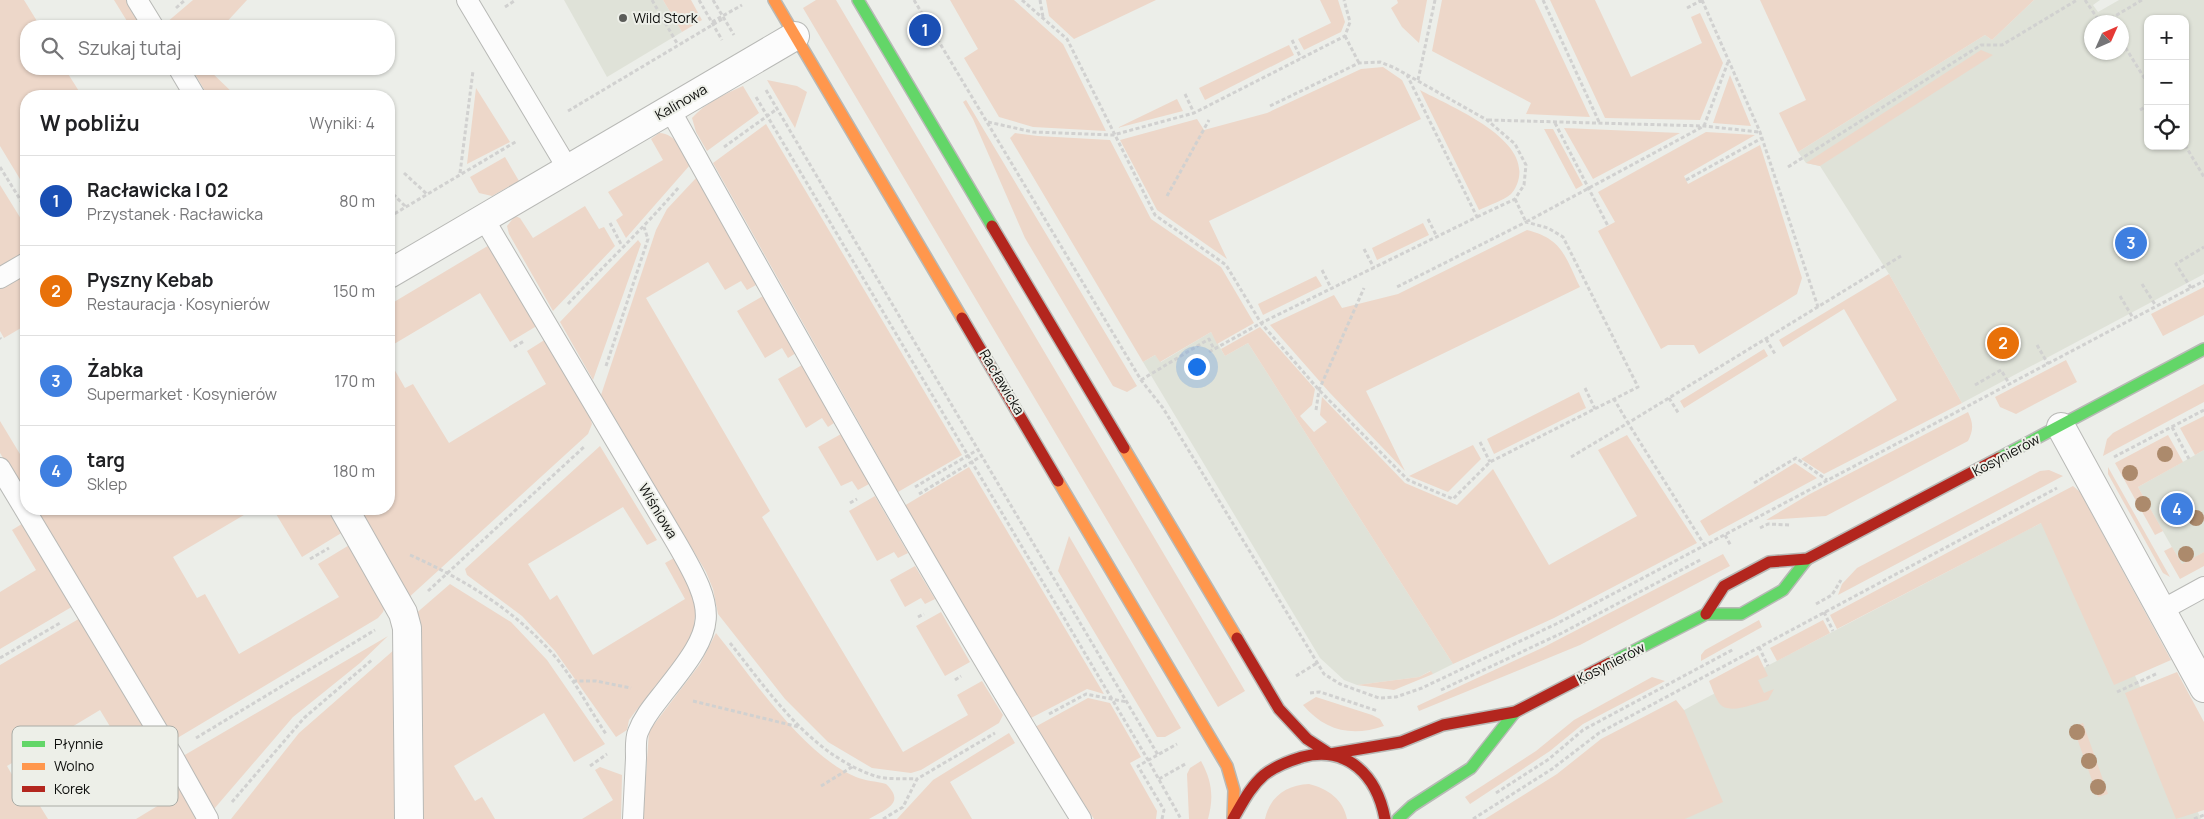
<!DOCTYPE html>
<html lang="pl">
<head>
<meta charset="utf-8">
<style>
  :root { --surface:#fff; --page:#f2f2f2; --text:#202124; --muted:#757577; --line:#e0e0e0; --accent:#0b8043 }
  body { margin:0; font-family:Manrope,sans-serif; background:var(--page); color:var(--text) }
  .controls { position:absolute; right:15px; top:15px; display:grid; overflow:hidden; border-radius:10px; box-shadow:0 1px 4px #0004 }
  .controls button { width:45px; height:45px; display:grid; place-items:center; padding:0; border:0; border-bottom:1px solid var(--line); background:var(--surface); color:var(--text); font:25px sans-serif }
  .compass { position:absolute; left:2084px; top:15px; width:45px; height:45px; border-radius:50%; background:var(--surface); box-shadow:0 1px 4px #0004; rotate:45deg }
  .you { position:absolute; left:1196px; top:366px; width:18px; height:18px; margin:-12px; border:4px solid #fff; border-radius:50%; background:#1a73e8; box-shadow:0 0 0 8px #1a73e833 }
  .badge { display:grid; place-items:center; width:32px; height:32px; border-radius:50%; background:var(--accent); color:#fff; font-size:16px; font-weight:700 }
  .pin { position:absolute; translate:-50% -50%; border:2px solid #fff; box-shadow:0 1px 5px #0006 }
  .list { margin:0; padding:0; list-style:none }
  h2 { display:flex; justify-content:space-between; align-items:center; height:65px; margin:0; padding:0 20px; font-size:21px }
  h2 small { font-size:16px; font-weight:400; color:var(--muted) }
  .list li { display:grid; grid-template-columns:32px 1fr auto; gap:15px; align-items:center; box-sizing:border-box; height:90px; padding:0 20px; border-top:1px solid var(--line) }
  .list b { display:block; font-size:19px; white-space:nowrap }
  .list p { margin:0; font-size:16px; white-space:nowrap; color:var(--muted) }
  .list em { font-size:16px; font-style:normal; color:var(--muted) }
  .icon { flex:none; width:28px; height:28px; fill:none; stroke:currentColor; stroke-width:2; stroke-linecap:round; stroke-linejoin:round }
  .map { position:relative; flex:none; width:2204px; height:819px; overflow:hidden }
  .search { position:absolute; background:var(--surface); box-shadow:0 1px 4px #0004; left:20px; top:20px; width:375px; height:55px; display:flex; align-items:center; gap:12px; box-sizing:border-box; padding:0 18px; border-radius:20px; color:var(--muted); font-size:19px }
  .panel { position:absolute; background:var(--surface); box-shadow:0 1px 4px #0004; left:20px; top:90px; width:375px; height:425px; border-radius:20px }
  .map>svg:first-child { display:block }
  .built { fill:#dfe2d8; fill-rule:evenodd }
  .green { fill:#edd7c9 }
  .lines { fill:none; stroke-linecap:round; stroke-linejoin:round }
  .lane-casing { stroke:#b8b9b6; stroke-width:22 }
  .street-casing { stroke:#b8b9b6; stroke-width:30 }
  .fast-casing { stroke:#b8b9b6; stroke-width:14 }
  .slow-casing { stroke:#b8b9b6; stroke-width:14 }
  .jam-casing { stroke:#b8b9b6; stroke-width:14 }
  .path { stroke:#d1d1d0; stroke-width:3; stroke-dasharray:4 2.5; stroke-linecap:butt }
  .lane { stroke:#fcfcfc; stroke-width:20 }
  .street { stroke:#fcfcfc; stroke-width:28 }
  .fast { stroke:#63d668; stroke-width:11 }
  .slow { stroke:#ff974d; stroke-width:11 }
  .jam { stroke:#b3261e; stroke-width:11 }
  .tree { fill:#ac8a6c }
  .poi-dot { fill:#5b5c59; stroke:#edefe8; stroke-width:2 }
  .labels { text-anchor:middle; stroke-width:4; stroke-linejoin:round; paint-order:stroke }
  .poi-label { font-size:14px; fill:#0d0e0c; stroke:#edefe8; text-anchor:start }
  .street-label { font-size:14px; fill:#0d0e0c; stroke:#edefe8 }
  .key { fill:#edefe8; stroke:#aaaca6; stroke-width:1 }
  .key-label { font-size:14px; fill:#0d0e0c }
</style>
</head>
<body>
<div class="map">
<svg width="2204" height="819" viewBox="0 0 2204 819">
  <rect width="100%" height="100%" fill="#eceee9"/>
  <path class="built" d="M564,0H663L682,32L607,77Z
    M2034,0H2100L2093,5L2098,12L2119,0H2204V274L1962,403L1889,274L1820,166L1806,163L1798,152L1985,35L1992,40ZM2148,19H2185V146H2148ZM2092,22H2122V52H2092Z
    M1211,332L1225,356L1248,343L1453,664L1433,674L1430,671L1419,677L1357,685L1344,680L1320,658L1143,362L1155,355L1161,362Z
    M2204,450V552L2182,565L2138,487Z
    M2060,513L2201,819H1507L1514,805L1704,699Z"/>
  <path class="green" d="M0,0H24L40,26H26V69H65L82,96H26V189L0,146Z
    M114,0H131L143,19L130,26Z
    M193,0H247L223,26H168L166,23Z
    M663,0H691L702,20L682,32Z
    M816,0H836L1245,691L1218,707L803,8Z
    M950,0H1014L1063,44L1106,131L1033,127L999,117L964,58L978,49Z
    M1046,0H1156L1074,39L1049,16Z
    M1320,0H1338L1345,22L1341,32L1304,50L1298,39L1331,23Z
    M1397,0H1427L1419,43L1402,27L1391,8L1398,3Z
    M1442,0H1535L1590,117L1526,114L1531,103L1432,51Z
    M1550,0H1595L1631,77L1702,43L1691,17L1700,13L1723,63L1700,120L1605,118Z
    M1760,0H2034L1992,40L1985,35L1798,152L1779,113L1806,100Z
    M1289,45L1294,55L1205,100L1199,88Z
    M1981,50L1993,55L1820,166L1806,163Z
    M1383,67L1402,80L1421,119L1209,221L1227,259L1157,210L1120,140L1197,119L1204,130L1267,113L1361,69Z
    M192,69H208L236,96H208Z
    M1730,75L1751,126L1713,123Z
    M767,80L797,86L807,92L795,128Z
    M743,86L759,113L707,151L696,132L692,118C705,103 725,94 743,86Z
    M476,88L510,142L467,164Z
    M1420,90C1449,106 1526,136 1519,177C1518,183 1515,190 1511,194C1503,201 1489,205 1479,210Z
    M1177,99L1183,111L1117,128Z
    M966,100L1137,386L1127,392L1113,386L1025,238L973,119L963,102Z
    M766,124L962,455L898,492L713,163Z
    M1564,128L1680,133L1593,179Z
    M1544,129H1553L1583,185L1576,189Z
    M1706,132L1755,135L1684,176L1688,184L1760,145L1802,278L1797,294L1699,354L1694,345H1668L1661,349L1598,231L1615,222L1598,192Z
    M659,133C677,134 682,151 690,165L626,238L616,220L623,215L608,192L663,160L651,139Z
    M1015,133L1038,136L1110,140L1151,219L1221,267L1254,323L1217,344L1211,332L1160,362L1155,355L1143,362L1010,138Z
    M505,157L519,181L492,196L479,193L470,177Z
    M697,177L756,285L747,290L741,281L725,290L708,262L646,298L770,511L762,517L903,752L968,715L957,695L982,681L1003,715L999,723L921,770L911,773L872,768L828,742L785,699L718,614L713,589L706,572L601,395L656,230L667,209Z
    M0,185L26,227V251L0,267Z
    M585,206L599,229L604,227L615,246L553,311L509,234L507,226L515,216L520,218L533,238Z
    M1423,223L1429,235L1377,260L1372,248Z
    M1527,230C1563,239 1565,257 1580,287L1366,391L1405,471L1330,393L1270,325L1334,295L1342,308L1398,294Z
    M638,240L641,244L593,380L560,322Z
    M491,244L536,320L535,327L510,342L480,293L389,347V305Z
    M1889,274L1962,403L1824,474L1801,459L1897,400L1844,309L1783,347L1779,340Z
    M21,276L26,285V325L4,338L0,331V289Z
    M1316,276L1322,286L1263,315L1258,304Z
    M2204,287V315L2163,336L2151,314Z
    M763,296L796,353L788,358L782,348L765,358L737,311Z
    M1260,327L1315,389L1312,405L1300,416L1314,432L1327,422L1320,415L1322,397L1405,483L1457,505L1493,469L1549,565L1637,516L1598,450L1627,435L1697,543L1554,618L1453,664L1248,343L1225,356L1221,349Z
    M546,339L589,414L592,424L588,434L406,600L354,509H389V360L405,388L413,384L449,443L546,384L527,351Z
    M1764,349L1768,356L1684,408L1680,401Z
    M2066,360L2077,382L2016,414L2000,407L1995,397Z
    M802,365L834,423L828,427L822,418L806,428L778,379Z
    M2204,384V402L2103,456L2107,439L2113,433Z
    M1579,392L1586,408L1494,454L1487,439Z
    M1968,412C1973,423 1974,429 1968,441L1826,516L1766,520L1808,495Z
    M2204,416V450L2195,455L2180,428Z
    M0,421L26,464V496L0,453Z
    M841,434L869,484L858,490L852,481L841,486L818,447Z
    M2168,435L2183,462L2138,487L2163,531L2155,535L2115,463Z
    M1473,445L1481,459L1448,492L1409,476Z
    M600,446L657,540L647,545L623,507L528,564L550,600L557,595L593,655L685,599L665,563L674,558L688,582L696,608L693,634L690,642L635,712L629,720L627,730L616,737L555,651L522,616L467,575L465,569Z
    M1795,463L1817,478L1709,536L1700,521Z
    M969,467L1104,694L1087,689L1029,719L904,506Z
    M2108,467L2170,577L2163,573L2108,474Z
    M2049,470L2063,476L1838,595L1842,584L1857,568L2040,471Z
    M2073,486L2080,492L2171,660L2114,685L2041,523L1837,629L1830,615Z
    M875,496L908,553L898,558L894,552L877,561L849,511Z
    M46,509H51L54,513L64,514L74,509H254L173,557L197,598L205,594L239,654L339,597L318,564L351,544L386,603L383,612L378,618L174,740L37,514Z
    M273,509H330L343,532L302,557Z
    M25,522L75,605L0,649V592L36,570L12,530Z
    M1069,536L1181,728L1165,737H1157L1058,571Z
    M2172,547L2182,564L2204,552V566L2180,579L2164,551Z
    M1723,554L1730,566L1580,645L1419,711L1417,706L1544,647Z
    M915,566L935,599L925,604L921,598L905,607L890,580Z
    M450,584L511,622L547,660L605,744L574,762L544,713L454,766L475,801L482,797L495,819H420L413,616Z
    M941,612L970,662L945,676L916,626Z
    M82,617L161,750L134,766L100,710L7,766L28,802L35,798L48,819H0V665Z
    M1759,620L1762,627L1701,661V655L1705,650Z
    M1823,620L1830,633L1777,661L1770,648Z
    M716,633C752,677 803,755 856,777C865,781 876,781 886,784C906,803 886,809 869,819H643L649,731L700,664Z
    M388,636L360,663L293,717L214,809L183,756Z
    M395,649L399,819H231L299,733Z
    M1758,655L1768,676L1758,680L1764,693L1774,689L1768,700C1755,703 1729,716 1719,703C1715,697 1712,688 1709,681Z
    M1431,671L1433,674L1394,690L1357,685L1419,677Z
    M2177,672L2204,722V810L2176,819L2125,693Z
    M1652,677L1665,681L1583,724L1550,751L1470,804L1465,797L1536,751L1574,720Z
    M1316,697L1372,715L1380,719L1384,726C1352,737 1325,731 1303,705Z
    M1088,698L1110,703L1141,757L1130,763L1157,811L1156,819H1094L1035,727Z
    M1676,700L1684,710L1723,802L1685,819H1485L1557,774L1601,739Z
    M2083,723L2108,794L2098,797L2073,727Z
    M1009,733L1015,743L950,782L972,819H897L933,780Z
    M1201,761C1212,781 1214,797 1208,819H1189L1187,774L1190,768Z
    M169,766L199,819H136L164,802L150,778Z
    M600,767L622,775L621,819H582L613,800L595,770Z
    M1309,784C1328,789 1343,799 1347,819H1265C1270,796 1287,785 1309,784Z"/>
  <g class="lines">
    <g class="lane-casing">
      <path id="lane" d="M137,0L153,26
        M467,0L568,169
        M179,69L195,96
        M669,108C803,347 936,587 1081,819
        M484,219L676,542C718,614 717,626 665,691C655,704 644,716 638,732C635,739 636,750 636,758C635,778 634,799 633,819
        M0,278L26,263
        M0,468L171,753L208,819
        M2162,610L2204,587"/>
    </g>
    <g class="street-casing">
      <path id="street" d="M389,274L795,36
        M2061,427L2204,688
        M344,509L403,613L407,628L409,819"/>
    </g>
    <g class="fast-casing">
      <path id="fast" d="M858,0L992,226
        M1999,458L2204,349
        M1610,663L1706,614H1741L1783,590L1807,559
        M1398,819L1412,806L1471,768L1515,712"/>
    </g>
    <g class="slow-casing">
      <path id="slow" d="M774,0L962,318
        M1124,448L1237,638
        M1058,481L1227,766L1234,790L1233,819"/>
    </g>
    <g class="jam-casing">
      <path id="jam" d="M992,226L1124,448
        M962,318L1058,481
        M1706,614L1724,586L1769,562L1807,559L1999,458
        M1237,638L1279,709L1307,739L1330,754
        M1330,754L1401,742L1443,725L1515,712L1610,663
        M1233,819C1242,804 1250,787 1264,775C1275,766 1289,761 1302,757C1348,745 1377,776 1385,819"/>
    </g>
    <path class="path" d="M652,0L678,45
      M699,0L722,40
      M713,0L734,35
      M914,0L1141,380L1163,408L1324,674L1340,684L1379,698L1396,697L1422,688L1556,624L2204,281
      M1022,0L1067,39L1155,215L1226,265L1261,323L1319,390L1408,480L1453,499L1490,462L1638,387L1563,237L1548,228L1526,222L1397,287
      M1040,0L1043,17
      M1543,0L1600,124
      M1702,0L1760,132L1818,307
      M2085,0L2100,22
      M505,7L514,1
      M176,8L185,0
      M1687,8L1702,0
      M712,22L742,5
      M2105,22L2142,0
      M1345,36L1359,63
      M1292,40L1301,58
      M2122,42L2148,84
      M1418,80L1435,0
      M766,90L1158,755
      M1185,94L1194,113
      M756,97L1148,760L1181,819
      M1270,106L1359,63L1380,62L1395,68L1487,120L1515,144L1526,165L1524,185L1515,199L1477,217
      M2140,110L2148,105
      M568,111L724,18
      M1488,120L1704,126L1759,132
      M988,122L1033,132L1113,135L1194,113L1345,36L1350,22L1344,0
      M1555,123L1608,226
      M2185,145L2204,177
      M724,147L777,109
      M0,167L26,209
      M1788,167L1981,45H2002L2077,0
      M404,173L428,195
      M460,173L473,71
      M1686,180L1762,138
      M389,193L390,191L406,207
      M1167,196L1209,120
      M1515,199L1526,222L1704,126L1728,62
      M389,217L517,141
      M1428,219L1437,237
      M610,223L622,246
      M1364,249L1374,268
      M1322,270L1331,288
      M2142,284L2156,306
      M2191,288L2176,264L2204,247
      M2120,296L2133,318
      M568,304C605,264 644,228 679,187
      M0,338L1,339
      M1766,339L1775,354
      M2037,345L2048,364
      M514,347L524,341
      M1209,352L1261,323L1477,217L1407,75
      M606,366L648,239L644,227
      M1141,380L1209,339L1214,349
      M1975,385L2001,370L2010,385
      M1585,388L1595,409
      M1669,398L1679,414
      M1316,410L1319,390L1364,288
      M2172,427L2189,459
      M1480,442L1490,462
      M1571,457L1628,423L1614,399
      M2114,457L2204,410
      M1754,483L1796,458L1827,480
      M915,487L979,449
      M919,494L983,455
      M850,503L857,499
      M1760,528L1768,524L1790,525
      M1725,535L1731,546
      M1705,546L1628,423L1901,256
      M410,555C466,580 519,613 558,660C576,683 590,710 606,734
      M310,559L329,548
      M428,591L585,446
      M1816,604L1832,595L1841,580
      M1824,612L1833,631
      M918,617L924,614
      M730,643C770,693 810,754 875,776C887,780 904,778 917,779
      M1759,647L1768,666
      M0,658L60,623
      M1296,676L1317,663
      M955,680L961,676
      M573,681H596L631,688
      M1441,690L1562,633L1702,559
      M2117,692L2158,673
      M1310,693L1320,692L1378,711
      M693,701L799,727
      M1049,714L1086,694L1127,702
      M196,738L375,630
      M590,766L607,754
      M1159,779L1187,763
      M821,786L852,767
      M1496,793L1549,759L1583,730L1734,649
      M232,802L304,718L373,659
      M883,819L903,807L917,779L995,733
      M1162,819L1164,810L1138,766L1177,744
      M1473,819L1552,769L1599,733L2057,488
      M2194,819L2204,815"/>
    <use href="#lane" class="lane"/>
    <use href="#street" class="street"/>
    <use href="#fast" class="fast"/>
    <use href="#slow" class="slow"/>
    <use href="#jam" class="jam"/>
  </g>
  <g class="tree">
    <circle cx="2165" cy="454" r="8"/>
    <circle cx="2130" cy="473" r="8"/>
    <circle cx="2143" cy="504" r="8"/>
    <circle cx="2196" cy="518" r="8"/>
    <circle cx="2186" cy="554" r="8"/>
    <circle cx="2077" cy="732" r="8"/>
    <circle cx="2089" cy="761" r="8"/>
    <circle cx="2098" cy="787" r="8"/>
  </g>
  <circle class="poi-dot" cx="623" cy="18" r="5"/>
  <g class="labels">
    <g class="poi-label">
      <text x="633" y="23">Wild Stork</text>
    </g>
    <g class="street-label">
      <text transform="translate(681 102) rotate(-30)" y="5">Kalinowa</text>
      <text transform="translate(1002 382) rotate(59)" y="5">Racławicka</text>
      <text transform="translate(2006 455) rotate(-28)" y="5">Kosynierów</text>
      <text transform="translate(658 511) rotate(59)" y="5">Wiśniowa</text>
      <text transform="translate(1611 663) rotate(-27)" y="5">Kosynierów</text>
    </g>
  </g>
  <rect x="12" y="726" width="166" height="80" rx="8" class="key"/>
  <rect x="22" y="741" width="23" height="6" fill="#63d668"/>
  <rect x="22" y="763" width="23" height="7" fill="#ff974d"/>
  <rect x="22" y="786" width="23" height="6" fill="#b3261e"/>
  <g class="key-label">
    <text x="54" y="749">Płynnie</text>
    <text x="54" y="771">Wolno</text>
    <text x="54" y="794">Korek</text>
  </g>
</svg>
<div class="controls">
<button>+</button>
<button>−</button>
<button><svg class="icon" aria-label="locate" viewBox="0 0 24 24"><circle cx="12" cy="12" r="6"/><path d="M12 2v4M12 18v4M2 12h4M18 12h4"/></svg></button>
</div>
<svg class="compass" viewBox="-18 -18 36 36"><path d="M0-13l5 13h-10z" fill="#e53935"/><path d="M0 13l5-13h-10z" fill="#757577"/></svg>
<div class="you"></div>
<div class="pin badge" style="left:925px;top:30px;background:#1a4fb4">1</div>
<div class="pin badge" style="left:2003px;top:343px;background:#e8710a">2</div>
<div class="pin badge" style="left:2131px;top:243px;background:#3f7fe0">3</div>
<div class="pin badge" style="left:2177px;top:509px;background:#3f7fe0">4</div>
<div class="search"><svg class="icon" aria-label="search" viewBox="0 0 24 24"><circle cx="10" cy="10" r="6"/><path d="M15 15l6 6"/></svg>Szukaj tutaj</div>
<section class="panel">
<h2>W pobliżu<small>Wyniki: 4</small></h2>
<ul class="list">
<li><span class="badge" style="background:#1a4fb4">1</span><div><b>Racławicka I 02</b><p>Przystanek · Racławicka</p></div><em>80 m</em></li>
<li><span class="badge" style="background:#e8710a">2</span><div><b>Pyszny Kebab</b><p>Restauracja · Kosynierów</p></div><em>150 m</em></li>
<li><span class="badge" style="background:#3f7fe0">3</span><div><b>Żabka</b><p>Supermarket · Kosynierów</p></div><em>170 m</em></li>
<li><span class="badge" style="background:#3f7fe0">4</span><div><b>targ</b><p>Sklep</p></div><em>180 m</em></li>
</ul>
</section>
</div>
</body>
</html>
